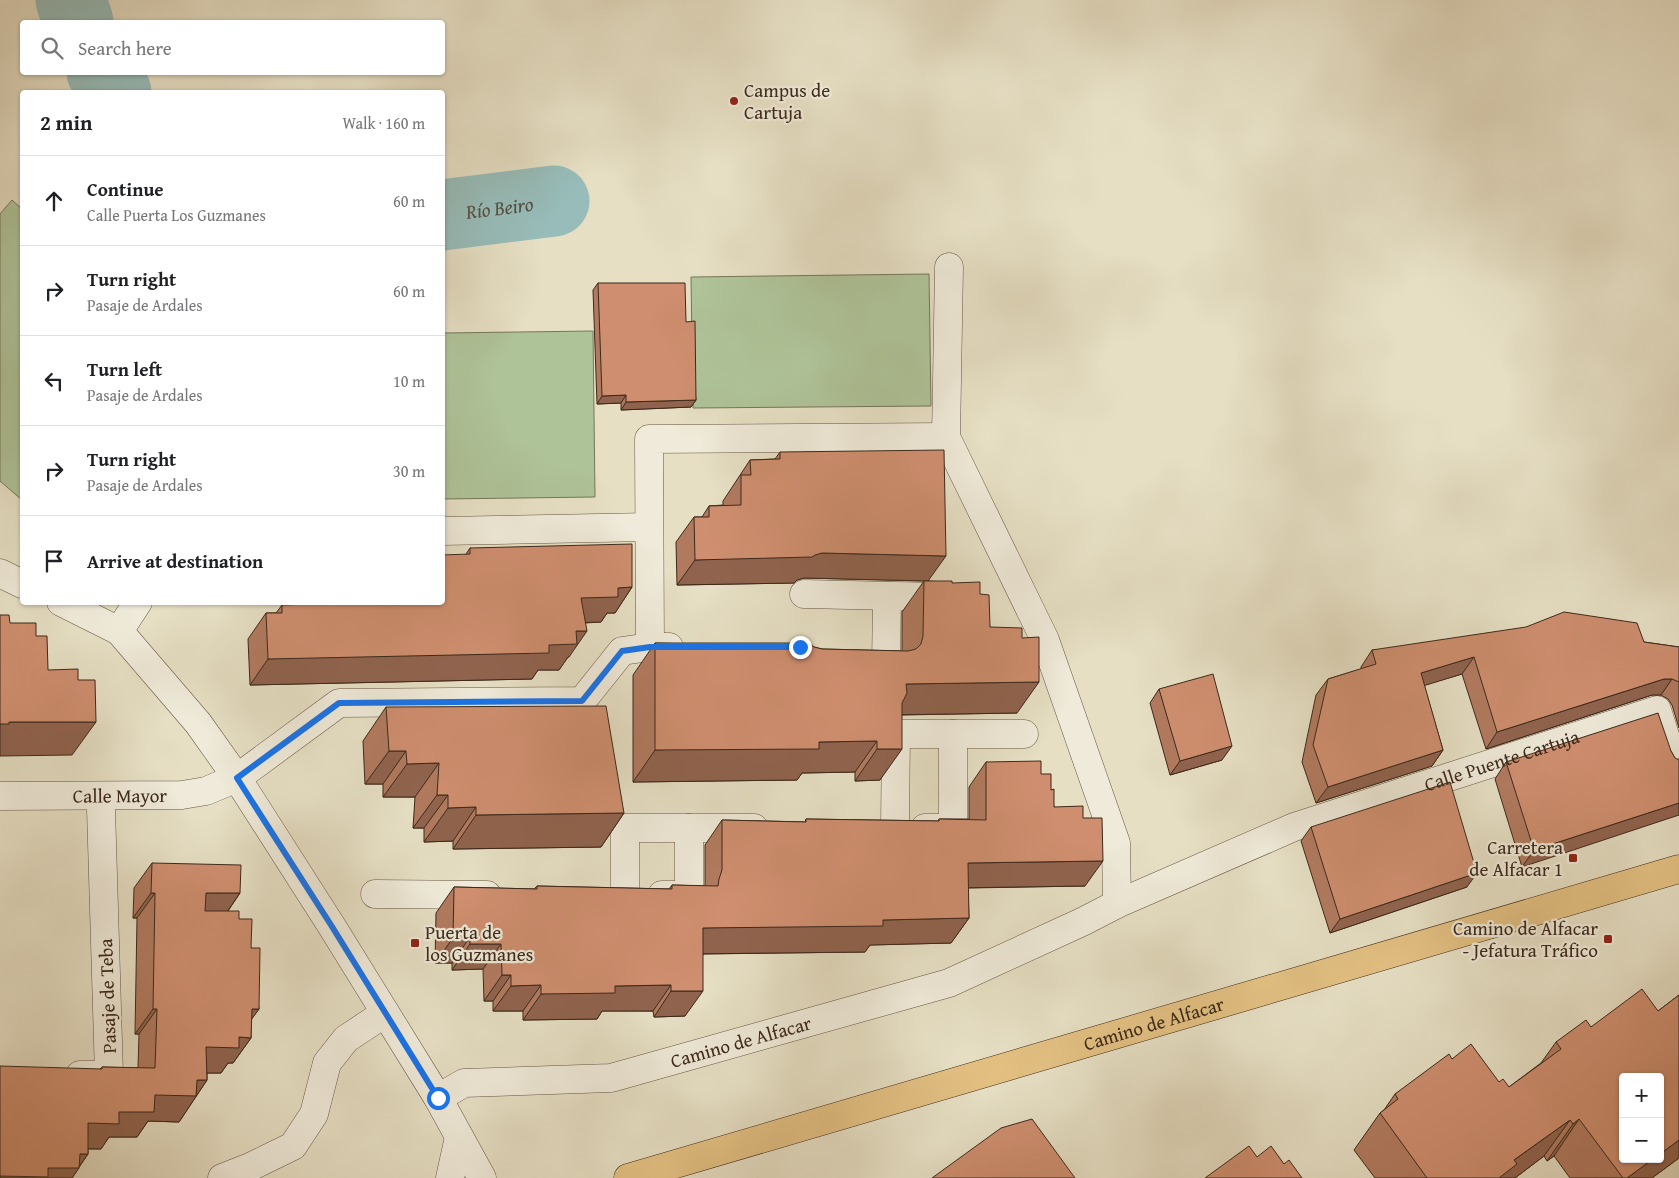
<!DOCTYPE html>
<html lang="en">
<head>
<meta charset="utf-8">
<style>
  :root { --surface:#fff; --page:#f2f2f2; --text:#202124; --muted:#757577; --line:#e0e0e0 }
  body { margin:0; font-family:"Gentium Book Plus",serif; background:var(--page); color:var(--text) }
  .controls { position:absolute; right:15px; bottom:15px; display:grid; overflow:hidden; border-radius:5px; box-shadow:0 1px 4px #0004 }
  .controls button { width:45px; height:45px; display:grid; place-items:center; padding:0; border:0; border-bottom:1px solid var(--line); background:var(--surface); color:var(--text); font:25px sans-serif }
  .stop { position:absolute; width:15px; height:15px; margin:-11px; border:4px solid #1a73e8; border-radius:50%; background:#fff }
  .stop.end { background:#1a73e8; border-color:#fff; box-shadow:0 1px 5px #0008 }
  .list { margin:0; padding:0; list-style:none }
  h2 { display:flex; justify-content:space-between; align-items:center; height:65px; margin:0; padding:0 20px; font-size:21px }
  h2 small { font-size:16px; font-weight:400; color:var(--muted) }
  .list li { display:grid; grid-template-columns:32px 1fr auto; gap:15px; align-items:center; box-sizing:border-box; height:90px; padding:0 20px; border-top:1px solid var(--line) }
  .list b { display:block; font-size:19px; white-space:nowrap }
  .list p { margin:0; font-size:16px; white-space:nowrap; color:var(--muted) }
  .list em { font-size:16px; font-style:normal; color:var(--muted) }
  .icon { flex:none; width:28px; height:28px; fill:none; stroke:currentColor; stroke-width:2; stroke-linecap:round; stroke-linejoin:round }
  .map { position:relative; flex:none; width:1679px; height:1178px; overflow:hidden }
  .search { position:absolute; background:var(--surface); box-shadow:0 1px 4px #0004; left:20px; top:20px; width:425px; height:55px; display:flex; align-items:center; gap:12px; box-sizing:border-box; padding:0 18px; border-radius:5px; color:var(--muted); font-size:19px }
  .panel { position:absolute; background:var(--surface); box-shadow:0 1px 4px #0004; left:20px; top:90px; width:425px; height:515px; border-radius:5px }
  .map>svg:first-child { display:block }
  .green { fill:#afc399; stroke:#76765a }
  .lines { fill:none; stroke-linecap:round; stroke-linejoin:round }
  .river { stroke:#97bcb9; stroke-width:71 }
  .minor-casing { stroke:#665644; stroke-width:29 }
  .major-casing { stroke:#3c291a; stroke-width:29 }
  .minor { stroke:#efead9; stroke-width:28 }
  .major { stroke:#e3c082; stroke-width:28 }
  .wall { fill:#b17a5f; stroke:#3c291a }
  .shaded-wall { fill:#90634e; stroke:#3c291a }
  .building { fill:#ce8e6f; stroke:#3c291a }
  .route { stroke:#1a73e8; stroke-width:6 }
  .poi-dot { fill:#8f2418; stroke:#efead9; stroke-width:2 }
  .labels { text-anchor:middle; stroke-width:4.5; stroke-linejoin:round; paint-order:stroke }
  .poi-label { font-size:19px; fill:#3c291a; stroke:#efead9; text-anchor:start }
  .street-label { font-size:19px; fill:#3c291a; stroke:#efead9 }
  .water-label { font-size:20px; font-style:italic; fill:#534e42; stroke:#efead9 }
</style>
</head>
<body>
<div class="map">
<svg width="1679" height="1178" viewBox="0 0 1679 1178">
  <rect width="100%" height="100%" fill="#e6dfc4"/>
  <filter id="stains"><feTurbulence type="fractalNoise" baseFrequency=".004" numOctaves="4"/><feColorMatrix values="0 0 0 0 .2 0 0 0 0 .09 0 0 0 0 .02 0 0 0 .5 -.17"/></filter>
  <radialGradient id="worn" r=".72"><stop offset=".6" stop-color="#630" stop-opacity="0"/><stop offset="1" stop-color="#630" stop-opacity=".3"/></radialGradient>
  <path class="green" d="M12,200L22,209V500L0,481V214Z
    M929,274L931,406L693,408L691,277Z
    M593,331L595,497L443,499V333Z"/>
  <g class="lines">
    <g class="river">
      <path d="M71,0L78,22"/>
      <path d="M102,72L116,92"/>
      <path id="s1" d="M442,215L554,201"/>
    </g>
    <g class="minor-casing">
      <g id="minor">
        <path d="M946,437L949,267"/>
        <path d="M442,531L649,527"/>
        <path d="M0,573L22,584"/>
        <path d="M804,594L941,597"/>
        <path d="M61,602L119,631L198,723L237,778L331,925L438,1098L482,1178"/>
        <path d="M119,631L138,602"/>
        <path d="M650,647L649,439L946,437L1045,640L1116,843L1117,904"/>
        <path d="M864,667H886L887,596"/>
        <path id="s2" d="M0,796L182,795L206,791L237,778L339,703L582,701L622,651L650,647H669"/>
        <path d="M895,828L896,734H953"/>
        <path d="M925,828H953V734H1024"/>
        <path d="M375,894L487,895"/>
        <path d="M625,895V828H689"/>
        <path d="M662,895H689V828H754"/>
        <path d="M80,1075H109L101,809"/>
        <path id="s3" d="M438,1098L464,1083L611,1078L949,983L1082,922L1117,904L1294,827L1657,710L1669,748"/>
        <path d="M222,1178L250,1167L293,1146L314,1114L327,1063L346,1039L385,1013"/>
        <path d="M450,1178L459,1137"/>
      </g>
    </g>
    <g class="major-casing">
      <g id="major">
        <path id="s4" d="M628,1178L1679,869"/>
      </g>
    </g>
    <use href="#minor" class="minor"/>
    <use href="#major" class="major"/>
  </g>
  <path class="wall" d="M598,283L686,322L696,400L691,407L621,410V403L597,404L593,290Z
    M780,452L929,581L952,583L980,594L990,627L1017,713L902,715L880,780L855,781V772L802,773L797,780L633,782V675L655,643L814,647L822,649L902,651V612L924,581L804,578L797,580L794,583L677,585L676,542L694,517H702L709,506L723,505V501L750,460L775,459Z
    M470,548L632,587L615,613H607L601,622L585,623L569,657H568L559,670H538L532,679L250,685L248,639L266,613H276L282,605L296,604V602H442L466,554Z
    M1644,642L1679,647V728L1672,705L1668,699L1661,695H1652L1486,749L1462,674L1424,685L1443,750L1432,766L1316,803L1302,762L1316,695L1328,679L1361,669V667L1372,650Z
    M1159,689L1222,760L1170,775L1150,703Z
    M386,707L624,813L601,847L453,849V841L424,842V828H413L415,797H383V784H365L363,741Z
    M1671,751L1675,758L1522,867L1495,779L1506,762Z
    M986,762L1041,774L1051,790L1054,807L1085,886L968,888L969,918L951,943L870,945L865,952L703,954L685,1016L654,1017L653,1011H602L597,1019L523,1020V1011H493V1001H484L483,969L452,970V963H435L436,913L454,887L534,889L537,886L669,889L672,885L705,886V845L722,820L805,822L806,819L938,821L939,819H969V787Z
    M1311,827L1467,887L1330,933L1301,841Z
    M152,863L240,893L228,911L239,919L251,948L259,1009L251,1019V1038L233,1063H228L221,1073H207V1080L179,1122L148,1121L137,1137H109L101,1149H88V1154L72,1178H0L102,1067L138,1068L139,1034H135L137,918H133L134,888Z
    M1679,995V1158L1652,1178H1570L1554,1156L1547,1161L1544,1156L1515,1178H1375L1354,1150L1380,1113L1384,1110L1395,1094L1452,1059L1509,1087L1541,1063L1556,1042L1591,1027L1658,1011Z"/>
  <path class="shaded-wall" d="M626,395L621,403L597,404L602,396Z
    M696,400L691,407L621,410L626,402Z
    M822,553L946,556L928,581L804,578L797,580L794,583L677,585L695,560Z
    M632,587L615,613H607L601,622L564,623L581,598L618,588Z
    M576,631H587L569,657H568L559,670H538L532,679L250,685L268,659L549,645Z
    M1474,657L1462,674L1410,690L1421,673Z
    M1664,679H1672L1661,695H1652L1486,749L1497,732Z
    M1039,682L1017,713L885,715L906,684Z
    M9,722H96L72,755L0,756V724Z
    M877,741L855,772L802,773L797,780L633,782L655,750L819,742Z
    M1232,746L1222,760L1170,775L1180,761Z
    M877,749H902L880,780L855,781Z
    M1443,750L1432,766L1316,803L1328,787Z
    M389,751H406L383,784H365Z
    M439,763L415,797H383L407,764Z
    M437,795H448L424,828H413Z
    M1679,803V815L1522,867L1534,850Z
    M476,807L453,841L424,842L448,808Z
    M624,813L601,847L453,849L476,815Z
    M1103,861L1085,886L950,888L968,863Z
    M1477,873L1467,887L1330,933L1340,919Z
    M151,893H155L137,918H133Z
    M206,893H240L222,919H188Z
    M969,918L951,943L870,945L865,952L685,954L703,928L883,920Z
    M470,937L452,963H435L453,938Z
    M470,944H501L483,969L452,970Z
    M502,975H511L493,1001H484Z
    M541,985L523,1011H493L511,986Z
    M671,985L653,1011H602L597,1019L523,1020L541,994L615,986Z
    M671,991H703L685,1016L654,1017Z
    M153,1009H157L139,1034H135Z
    M252,1009H259L241,1034Z
    M239,1037L251,1038L233,1063H228L221,1073H188L206,1047Z
    M197,1080H207L179,1122L148,1121L137,1137H109L101,1149L70,1148L88,1123L119,1112L155,1095Z
    M1579,1119L1554,1156L1547,1161L1573,1124Z
    M1570,1120L1544,1156L1515,1178H1499L1514,1160Z
    M1679,1140V1158L1652,1178H1627L1653,1159H1660V1154Z
    M80,1154H88L78,1168H79L72,1178H0V1176L48,1168Z"/>
  <path class="building" d="M598,283H685L686,322L695,321L696,400L626,402V395L602,396Z
    M944,450L946,556L822,553L815,555L812,557L695,560L694,517H709V506L741,505V475H751L750,460L780,459V452Z
    M632,544V587L618,588V597L581,598L587,631H576L577,644L549,645V653L268,659L266,613H282V605L312,604V602H442V555L470,554V548Z
    M924,581H952V583L980,582V594L989,595L990,627L1022,628V638L1039,637V682L906,684L907,693L902,703V749H877V741L819,742V749L655,750V643H809L814,647L822,649L908,651L916,649L921,644L923,636Z
    M1564,612L1637,623L1644,642L1679,647V682L1672,679H1664L1497,732L1474,657L1421,673L1443,750L1328,787L1313,745L1328,679L1376,664L1372,650L1526,627Z
    M0,615H9L10,623H36V636H47L48,670L78,669V680H95L96,722H9V724H0Z
    M1213,674L1232,746L1180,761L1159,689Z
    M606,706L624,813L476,815V807L448,808V795H437L439,763L407,764L406,751H389L386,707Z
    M1658,713L1671,751L1675,758L1679,760V803L1534,850L1506,762Z
    M1041,761V774H1051V790L1054,789V807L1083,806V818H1102L1103,861L968,863L969,918L883,920V926L703,928V991H671V985L615,986V993L541,994V985L511,986V975H502L501,944H470V937L453,938L454,887L537,889V886L672,889V885L718,886L719,879L722,870V820L806,822V819L939,821V819L986,820V762Z
    M1450,782L1477,873L1340,919L1311,827Z
    M152,863L241,865L240,893H206L205,911H239V919H252L251,948H260L259,1009H252L251,1038L239,1037V1048L206,1047L207,1080H197L196,1096L155,1095L154,1112H119V1124L88,1123V1154H80L79,1168H48V1177L0,1176V1066L102,1069V1067L155,1068L157,1009H153L155,893H151Z
    M1642,989L1658,1011L1679,995V1140L1660,1154V1077H1623V1159H1653L1627,1178H1623L1579,1119L1573,1124L1570,1120L1514,1160L1517,1164L1499,1178H1427L1380,1113L1398,1099L1395,1094L1449,1054L1452,1059L1471,1044L1499,1082L1503,1079L1509,1087L1561,1049L1556,1042L1586,1020L1591,1027Z
    M1032,1119L1075,1178H932L1001,1128Z
    M1249,1146L1257,1157L1271,1146L1284,1164L1289,1160L1302,1178H1205Z"/>
  <g class="lines">
    <path class="route" d="M438,1098L331,925L237,778L339,703L582,701L622,651L650,647H800"/>
  </g>
  <g class="poi-dot">
    <circle cx="734" cy="101" r="5"/>
    <rect x="1568" y="853" width="10" height="10" rx="2.5"/>
    <rect x="1603" y="934" width="10" height="10" rx="2.5"/>
    <rect x="410" y="938" width="10" height="10" rx="2.5"/>
  </g>
  <g class="labels">
    <g class="poi-label">
      <text x="744" y="97">Campus de<tspan x="744" dy="22">Cartuja</tspan></text>
      <text x="1563" y="854" text-anchor="end">Carretera<tspan x="1563" dy="22">de Alfacar 1</tspan></text>
      <text x="1598" y="935" text-anchor="end">Camino de Alfacar<tspan x="1598" dy="22">- Jefatura Tráfico</tspan></text>
      <text x="425" y="939">Puerta de<tspan x="425" dy="22">los Guzmanes</tspan></text>
    </g>
    <g class="street-label">
      <text dy="7" stroke="none"><textPath href="#s3" startOffset="1125">Calle Puente Cartuja</textPath></text>
      <text dy="7" stroke="none"><textPath href="#s2" startOffset="120">Calle Mayor</textPath></text>
      <text transform="translate(107 996) rotate(-92)" y="7">Pasaje de Teba</text>
      <text dy="7" stroke="none"><textPath href="#s4" startOffset="548">Camino de Alfacar</textPath></text>
      <text dy="7" stroke="none"><textPath href="#s3" startOffset="312">Camino de Alfacar</textPath></text>
    </g>
    <g class="water-label">
      <text dy="7" stroke="none"><textPath href="#s1" startOffset="58">Río Beiro</textPath></text>
    </g>
  </g>
  <rect width="100%" height="100%" filter="url(#stains)"/>
  <rect width="100%" height="100%" fill="url(#worn)"/>
</svg>
<div class="controls">
<button>+</button>
<button>−</button>
</div>
<div class="stop" style="left:438px;top:1098px"></div>
<div class="stop end" style="left:800px;top:647px"></div>
<div class="search"><svg class="icon" aria-label="search" viewBox="0 0 24 24"><circle cx="10" cy="10" r="6"/><path d="M15 15l6 6"/></svg>Search here</div>
<section class="panel">
<h2>2 min<small>Walk · 160 m</small></h2>
<ul class="list">
<li><svg class="icon" aria-label="ahead" viewBox="0 0 24 24"><path d="M12 20V5M6 11l6-6 6 6"/></svg><div><b>Continue</b><p>Calle Puerta Los Guzmanes</p></div><em>60 m</em></li>
<li><svg class="icon" aria-label="right" viewBox="0 0 24 24"><path d="M7 20v-9h11M14 6l5 5-5 5"/></svg><div><b>Turn right</b><p>Pasaje de Ardales</p></div><em>60 m</em></li>
<li><svg class="icon" aria-label="left" viewBox="0 0 24 24"><path d="M17 20v-9H6M10 6l-5 5 5 5"/></svg><div><b>Turn left</b><p>Pasaje de Ardales</p></div><em>10 m</em></li>
<li><svg class="icon" aria-label="right" viewBox="0 0 24 24"><path d="M7 20v-9h11M14 6l5 5-5 5"/></svg><div><b>Turn right</b><p>Pasaje de Ardales</p></div><em>30 m</em></li>
<li><svg class="icon" aria-label="arrive" viewBox="0 0 24 24"><path d="M6 21V4h12l-3 4 3 4H6"/></svg><div><b>Arrive at destination</b></div></li>
</ul>
</section>
</div>
</body>
</html>
